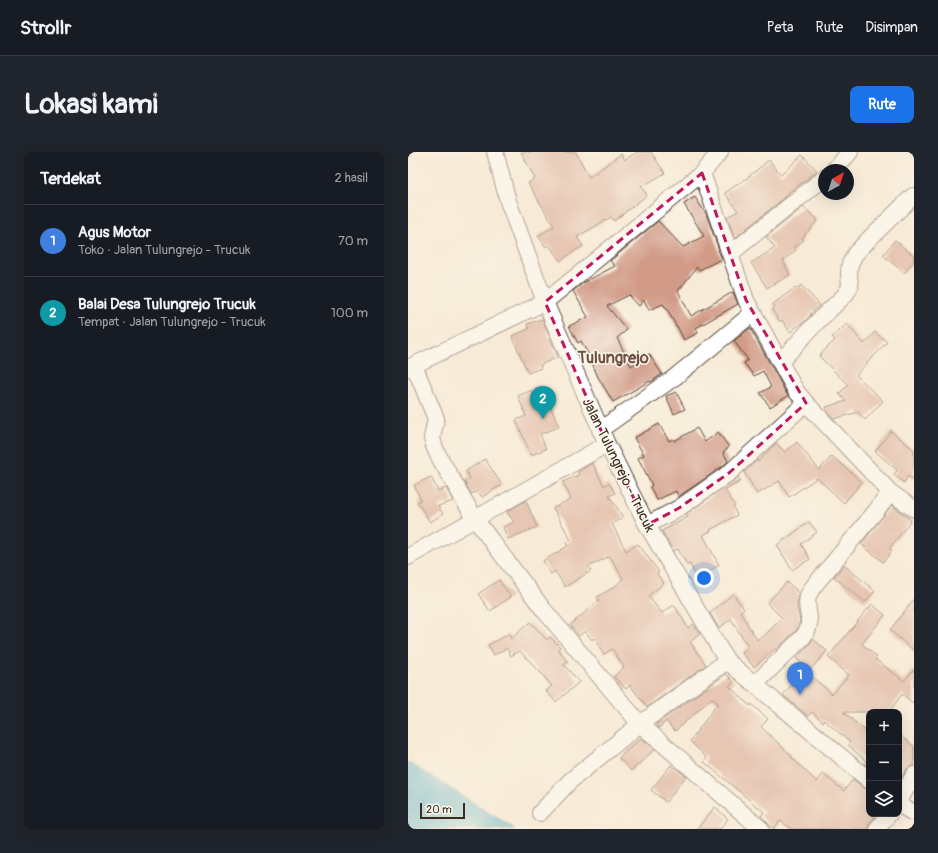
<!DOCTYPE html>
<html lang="id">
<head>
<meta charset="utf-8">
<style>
  :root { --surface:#171b24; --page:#20242c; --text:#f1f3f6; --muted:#9ea1a6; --line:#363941; --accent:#1a73e8 }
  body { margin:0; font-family:Pangolin,sans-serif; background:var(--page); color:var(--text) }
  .controls { position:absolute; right:12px; bottom:12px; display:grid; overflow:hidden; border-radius:8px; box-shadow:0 4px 16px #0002 }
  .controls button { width:36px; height:36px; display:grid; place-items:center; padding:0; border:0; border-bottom:1px solid var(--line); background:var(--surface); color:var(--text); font:20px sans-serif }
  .compass { position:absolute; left:410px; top:12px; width:36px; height:36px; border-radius:50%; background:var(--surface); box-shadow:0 4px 16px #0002; rotate:39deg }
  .scale { position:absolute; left:12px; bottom:10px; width:45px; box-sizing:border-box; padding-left:4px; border:2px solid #3b2a1e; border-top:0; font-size:11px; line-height:14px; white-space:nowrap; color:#3b2a1e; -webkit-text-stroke:3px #fbf7ec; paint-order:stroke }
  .you { position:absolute; left:296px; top:426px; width:14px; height:14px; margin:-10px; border:3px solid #fff; border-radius:50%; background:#1a73e8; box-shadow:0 0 0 6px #1a73e833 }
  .badge { display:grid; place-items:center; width:26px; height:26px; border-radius:50%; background:var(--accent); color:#fff; font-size:13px; font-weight:700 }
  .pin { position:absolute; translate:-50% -33px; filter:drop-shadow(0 1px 2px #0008) }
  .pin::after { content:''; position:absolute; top:21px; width:14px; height:12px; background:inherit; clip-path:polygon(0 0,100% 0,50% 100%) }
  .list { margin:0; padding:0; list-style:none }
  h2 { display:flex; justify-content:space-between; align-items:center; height:52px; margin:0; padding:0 16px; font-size:17px }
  h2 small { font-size:13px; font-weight:400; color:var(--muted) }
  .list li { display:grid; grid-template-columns:26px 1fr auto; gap:12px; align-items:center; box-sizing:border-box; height:72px; padding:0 16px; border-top:1px solid var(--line) }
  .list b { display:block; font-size:15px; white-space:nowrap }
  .list p { margin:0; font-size:13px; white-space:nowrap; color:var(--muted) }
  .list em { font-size:13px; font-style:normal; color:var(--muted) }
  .icon { flex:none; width:22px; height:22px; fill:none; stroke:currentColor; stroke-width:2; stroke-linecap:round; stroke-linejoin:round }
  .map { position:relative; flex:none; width:506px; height:677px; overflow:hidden; border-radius:8px }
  header { display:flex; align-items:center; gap:24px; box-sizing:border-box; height:56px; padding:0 20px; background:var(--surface); border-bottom:1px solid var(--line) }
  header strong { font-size:19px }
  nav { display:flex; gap:22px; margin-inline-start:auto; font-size:14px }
  .intro { display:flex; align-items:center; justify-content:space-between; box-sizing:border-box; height:96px; padding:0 24px }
  h1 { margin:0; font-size:28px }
  .button { padding:10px 18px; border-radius:8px; background:var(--accent); color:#fff; font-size:14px; font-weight:700 }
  main { display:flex; gap:24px; padding:0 24px }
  aside { flex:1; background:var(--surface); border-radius:8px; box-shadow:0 4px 16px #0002 }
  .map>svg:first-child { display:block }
  .water { fill:#4eb0cd; stroke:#446d76 }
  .building { fill:#d29b88 }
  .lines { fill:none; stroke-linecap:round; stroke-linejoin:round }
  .minor-casing { stroke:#57473a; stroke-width:18 }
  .minor { stroke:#fff; stroke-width:16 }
  .marked { fill:none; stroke:#c2185b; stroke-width:3; stroke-dasharray:8 5; stroke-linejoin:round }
  .labels { text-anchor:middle; stroke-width:3; stroke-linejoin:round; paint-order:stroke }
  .street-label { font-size:14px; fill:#3b2a1e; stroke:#fbf7ec }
  .quarter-label { font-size:16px; font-weight:bold; fill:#705243; stroke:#fbf7ec }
</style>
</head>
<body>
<header>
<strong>Strollr</strong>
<nav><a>Peta</a><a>Rute</a><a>Disimpan</a></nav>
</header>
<div class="intro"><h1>Lokasi kami</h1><a class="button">Rute</a></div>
<main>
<aside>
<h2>Terdekat<small>2 hasil</small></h2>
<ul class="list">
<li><span class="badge" style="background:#3f7fe0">1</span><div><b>Agus Motor</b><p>Toko · Jalan Tulungrejo - Trucuk</p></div><em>70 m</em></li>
<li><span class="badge" style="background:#0f9aa8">2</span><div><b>Balai Desa Tulungrejo Trucuk</b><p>Tempat · Jalan Tulungrejo - Trucuk</p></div><em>100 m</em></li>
</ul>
</aside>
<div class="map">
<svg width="506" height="677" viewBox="0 0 506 677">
  <rect width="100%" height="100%" fill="#fbf7ec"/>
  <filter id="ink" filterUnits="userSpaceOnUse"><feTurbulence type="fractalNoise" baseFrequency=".025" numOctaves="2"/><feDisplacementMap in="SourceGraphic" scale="8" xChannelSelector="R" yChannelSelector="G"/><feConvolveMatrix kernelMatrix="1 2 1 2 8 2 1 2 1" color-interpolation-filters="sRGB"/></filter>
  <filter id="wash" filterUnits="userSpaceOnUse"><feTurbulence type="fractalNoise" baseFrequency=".012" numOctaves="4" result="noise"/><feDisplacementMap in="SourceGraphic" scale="16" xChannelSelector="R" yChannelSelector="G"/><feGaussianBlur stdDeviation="0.9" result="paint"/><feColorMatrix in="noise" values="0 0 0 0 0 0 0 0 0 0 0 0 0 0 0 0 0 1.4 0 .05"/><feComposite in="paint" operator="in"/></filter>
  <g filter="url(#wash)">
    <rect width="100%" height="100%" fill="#f7ebd7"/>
    <path class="water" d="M0,610L107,677H0Z"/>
    <g id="blocks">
      <path class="building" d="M113,0H168L181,25L213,2L217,8L229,0H243L257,21L233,35L239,43L206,69L203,65L169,85L175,94L152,109L141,93L138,95L130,84L146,74L120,31L127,27Z
        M394,3L409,19L380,41L381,42L327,86L319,65L330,59L317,41L339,26L361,8L373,23Z
        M287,45L298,62L311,98H310L314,107L291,118L289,115L270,139L283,164L325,140L330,152L288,176L290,181L276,188L269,174H268L258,155H257L255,152L241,158L236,148L231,154L221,143L199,154L219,178L209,186L223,214L241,202L254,222L243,230L242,229L205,250L190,225L184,211H185L173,189L170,191L161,174L180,165L165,139L175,131L207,114L202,109L250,69L275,95L296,84L276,52Z
        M395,55L410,68L394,86L396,88L386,96L388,98L375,109L382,123L359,136L343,111L367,96L358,85Z
        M487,88L506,104V109L496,121L475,103Z
        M393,133L412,153L402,162L403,163L397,169L382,180L374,168L372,170L364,158L367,155L365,152L388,135L389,137Z
        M134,167L150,205L132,213L133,216L120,221L104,184L121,177L119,172Z
        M439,172L456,192L467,180L479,190L448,223L475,249L457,268L450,260L426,267L420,260L418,255L438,249L431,242L440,233L411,204L427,188L424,185Z
        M342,176L380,244L362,255L352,241L363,235L355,219L346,224L336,211L340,208L326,189Z
        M129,236L136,253L141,251L151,275L132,282L138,297L123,303L108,268L118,264L110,244Z
        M268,240L277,257L266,262L258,244Z
        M251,272L261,289L265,287L266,289L289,276L297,290L310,280L321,295L315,300L320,309L315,314L270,345L268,339L249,348L242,335L244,333L230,306L236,303L226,286Z
        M483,279L506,298V328L500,324L496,331L486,323L489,318L467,299Z
        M389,290L411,318L424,304L454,330L436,351L409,326L381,345L371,329L349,342L336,320L349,308L350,310L368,291L377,300Z
        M77,307L94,333L74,345L70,339L63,342L56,329L62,327L58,319Z
        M184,311L196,334L201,331L207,341L201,344L215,365L204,372L218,399L230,392L251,420L249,422L256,431L240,444L254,461L266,453L280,476L285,472L292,482L282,490L298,513L239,555L222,533L218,537L206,525L216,515L204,497L196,502L186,486L184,488L177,479L171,484L162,473L191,449L189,445L206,435L215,427L202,404L180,415L183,419L157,435L147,419L143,422L135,409L160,394L158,391L163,388L145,356L163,347L155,330L171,323L170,320Z
        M23,325L30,339L38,336L45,349L30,354L35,362L22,370L9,350L13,348L6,333Z
        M330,325L333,329L317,338L327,354L325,355L329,363L302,378L303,379L295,383L311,413L289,426L282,412L279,413L270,397L265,399L254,379L280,365L278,362Z
        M118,349L129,375L100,387L95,375L106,370L99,360Z
        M484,353L503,368L481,397L484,399L475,410L453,392Z
        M401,370L409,380L393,392L402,407L384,418L369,393Z
        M436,413L467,439L457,450L426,425Z
        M91,428L103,445L82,459L70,442Z
        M379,430L388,438V439L391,442L389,454L392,469L390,475L388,479L368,498L367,497L346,515L334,501L340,495L323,467L311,476L302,461L325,442L336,457L332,460L349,488L352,485L353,487L374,466L359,451Z
        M506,447V499L482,478Z
        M464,452L477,463L454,492L469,505L467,507L496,529L506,517V552L494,542L481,560H435L461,582V616L456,612L458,609L440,593L442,590L416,568L415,570L404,560L400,564L375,543L396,518L424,542L441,523L420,505Z
        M122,470L139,488L142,485L152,495L150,497L160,510L156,513L171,530L148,550L138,539L144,534L133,521L112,499L103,504L99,496L86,503L80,493L101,482L103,487Z
        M405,487L419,499L402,518L388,506L402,492Z
        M318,522L326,530L321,534L342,554L343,552L360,567L353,575L384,604L383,605L409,630L415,622L436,639L445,627L455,635L461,637V662H463L467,665L461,671L460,677H384L372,669L366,677L362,674L359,670L353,664L356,660L296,610L299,606L282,589L310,551L304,546L267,579L258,569L251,576L248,572Z
        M491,582L506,595V614L502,615L498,618L492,628H491Z
        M233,586L247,597L223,619L211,606Z
        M263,613L278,624L258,650L243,638Z
        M307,655L320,667L312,677H289Z"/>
    </g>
  </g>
  <g filter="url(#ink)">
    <use href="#blocks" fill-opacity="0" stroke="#57473a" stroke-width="1"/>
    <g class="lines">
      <g class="minor-casing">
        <path id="minor" d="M312,0L294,21L137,150L199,292L239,373L319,509L461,628
          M426,18L442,0
          M294,21L338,148L388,239L398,251L482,340L506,357
          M322,102L416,26
          M372,210L409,170L437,143L442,135L441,121L442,112L447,102L462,86L505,44
          M6,213L28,267L24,286L26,294L30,303L67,367L135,457L232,572L353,677
          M0,216L137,150L100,49L87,0
          M192,278L267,225L345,161
          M239,373L271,356L321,321L398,251
          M0,405L199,292
          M347,532L395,485C408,469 396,460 400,444C401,441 403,438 405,435L468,359L482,340
          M491,649L506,623
          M491,653L506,661
          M132,661L162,629L232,572L319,509
          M469,677L481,662"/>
      </g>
      <use href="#minor" class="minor"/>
    </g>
  </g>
  <path d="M0 0H506V677H0ZM294,21L338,148L398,251L321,321L271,356L239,373L199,292L137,150Z" fill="#f7ebd7" fill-opacity=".55" fill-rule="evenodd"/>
  <path class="marked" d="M294,21L338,148L398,251L321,321L271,356L239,373L199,292L137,150Z"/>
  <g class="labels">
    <g class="street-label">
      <text transform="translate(211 313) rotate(64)" y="5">Jalan Tulungrejo - Trucuk</text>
    </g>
    <g class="quarter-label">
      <text x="205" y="211">Tulungrejo</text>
    </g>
  </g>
</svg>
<div class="controls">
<button>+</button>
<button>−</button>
<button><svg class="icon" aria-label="layers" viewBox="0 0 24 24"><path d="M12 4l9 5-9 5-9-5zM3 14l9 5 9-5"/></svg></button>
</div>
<svg class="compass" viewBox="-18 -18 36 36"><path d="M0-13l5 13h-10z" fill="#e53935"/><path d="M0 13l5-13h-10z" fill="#9ea1a6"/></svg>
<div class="scale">20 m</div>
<div class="you"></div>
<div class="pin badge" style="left:392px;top:543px;background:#3f7fe0">1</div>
<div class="pin badge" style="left:135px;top:267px;background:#0f9aa8">2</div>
</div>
</main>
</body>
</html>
